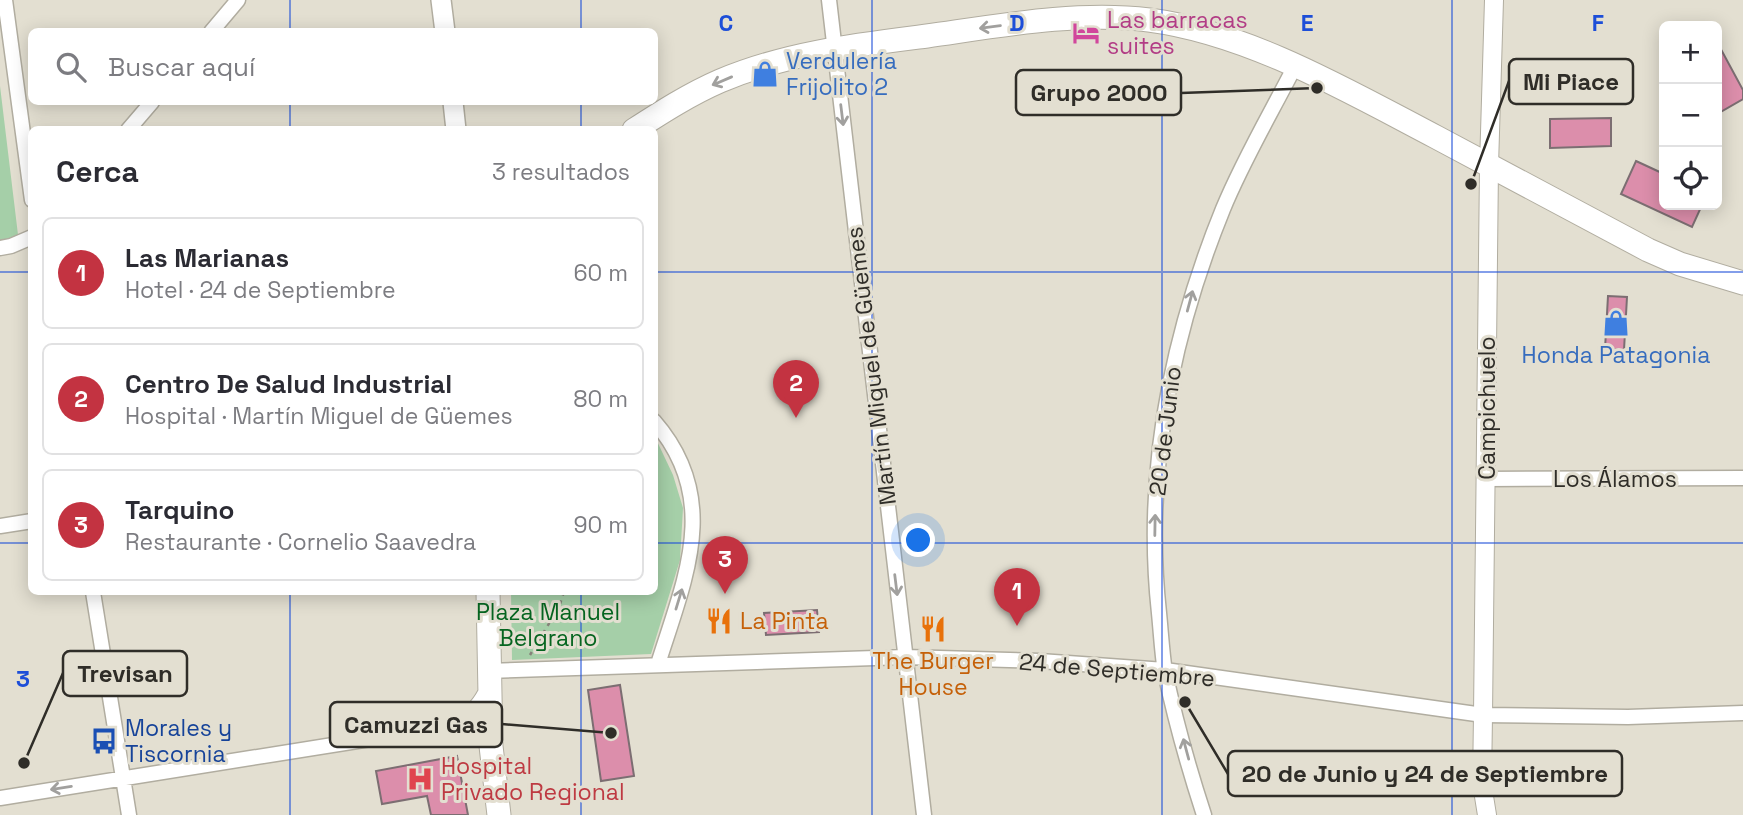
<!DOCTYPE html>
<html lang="es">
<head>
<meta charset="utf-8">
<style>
  :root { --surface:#fff; --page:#f2f2f3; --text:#2b2b33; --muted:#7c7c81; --line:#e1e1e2; --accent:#c33341 }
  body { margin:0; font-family:"Space Grotesk",sans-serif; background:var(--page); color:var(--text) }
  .controls { position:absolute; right:21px; top:21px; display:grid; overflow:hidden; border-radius:10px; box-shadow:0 4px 18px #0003 }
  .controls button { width:63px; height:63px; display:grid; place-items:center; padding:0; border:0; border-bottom:2px solid var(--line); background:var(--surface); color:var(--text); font:35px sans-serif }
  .you { position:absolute; left:919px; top:541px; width:24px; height:24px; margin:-18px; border:5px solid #fff; border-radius:50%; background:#1a73e8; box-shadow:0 0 0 10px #1a73e833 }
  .badge { display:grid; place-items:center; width:46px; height:46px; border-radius:50%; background:var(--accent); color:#fff; font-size:23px; font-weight:700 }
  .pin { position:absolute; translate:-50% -58px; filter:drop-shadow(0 2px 4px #0008) }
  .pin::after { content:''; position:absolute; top:37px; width:24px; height:21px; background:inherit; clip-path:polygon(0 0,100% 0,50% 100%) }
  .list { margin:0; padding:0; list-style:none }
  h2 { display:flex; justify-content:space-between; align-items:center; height:91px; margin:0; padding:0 28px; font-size:30px }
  h2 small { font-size:23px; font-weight:400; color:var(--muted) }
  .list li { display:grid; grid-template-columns:46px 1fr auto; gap:21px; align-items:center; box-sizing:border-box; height:112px; margin:0 14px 14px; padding:0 14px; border:2px solid var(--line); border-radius:10px }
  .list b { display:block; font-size:26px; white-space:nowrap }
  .list p { margin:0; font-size:23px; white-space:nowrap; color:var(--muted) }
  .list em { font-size:23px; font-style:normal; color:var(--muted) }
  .icon { flex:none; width:38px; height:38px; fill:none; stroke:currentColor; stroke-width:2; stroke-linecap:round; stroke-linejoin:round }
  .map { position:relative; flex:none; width:1743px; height:815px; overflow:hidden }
  .search { position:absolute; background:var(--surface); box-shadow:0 4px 18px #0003; left:28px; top:28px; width:630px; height:77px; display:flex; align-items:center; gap:18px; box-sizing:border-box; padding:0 24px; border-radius:10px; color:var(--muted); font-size:26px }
  .panel { position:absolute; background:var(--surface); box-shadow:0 4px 18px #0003; left:28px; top:126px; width:630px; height:469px; border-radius:10px }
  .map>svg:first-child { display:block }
  .green { fill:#a5cfa8 }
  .building { fill:#dc8eab; stroke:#7c6e72; stroke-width:2 }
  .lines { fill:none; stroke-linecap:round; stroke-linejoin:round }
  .minor-casing { stroke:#b1ada0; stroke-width:17 }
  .tertiary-casing { stroke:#b1ada0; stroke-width:20 }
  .secondary-casing { stroke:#b1ada0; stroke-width:22 }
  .primary-casing { stroke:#b1ada0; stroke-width:25 }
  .path { stroke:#858279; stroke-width:2.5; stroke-dasharray:3.5 5; stroke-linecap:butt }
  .minor { stroke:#fff; stroke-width:14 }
  .tertiary { stroke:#fff; stroke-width:18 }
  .secondary { stroke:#fff; stroke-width:19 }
  .primary { stroke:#fff; stroke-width:23 }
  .oneway { stroke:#a1a09e }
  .grid { fill:none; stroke:#1d4ed8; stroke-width:2; stroke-opacity:0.55 }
  .labels { text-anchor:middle; stroke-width:6; stroke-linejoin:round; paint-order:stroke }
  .hotel-label { font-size:23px; fill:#b23c85; stroke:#e3dfd1; text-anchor:start }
  .shop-label { font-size:23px; fill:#366cbe; stroke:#e3dfd1; text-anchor:start }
  .street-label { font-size:23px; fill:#2f2d28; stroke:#e3dfd1 }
  .park-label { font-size:23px; fill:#066520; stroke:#e3dfd1 }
  .food-label { font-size:23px; fill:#c56008; stroke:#e3dfd1; text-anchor:start }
  .transit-label { font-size:23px; fill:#164399; stroke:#e3dfd1; text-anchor:start }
  .health-label { font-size:23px; fill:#be3a42; stroke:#e3dfd1; text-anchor:start }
  .grid-label { font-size:23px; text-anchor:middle; font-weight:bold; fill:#1d4ed8; stroke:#e3dfd1; stroke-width:6; stroke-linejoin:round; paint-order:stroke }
  .leader { fill:none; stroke:#2f2d28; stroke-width:2.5 }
  .callout-dot { fill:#2f2d28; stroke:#e3dfd1; stroke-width:2.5 }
  .callout { fill:#e3dfd1; stroke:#2f2d28; stroke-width:2.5 }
  .callout-label { font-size:24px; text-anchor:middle; font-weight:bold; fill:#2f2d28 }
</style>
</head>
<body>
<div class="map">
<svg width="1743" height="815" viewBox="0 0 1743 815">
  <rect width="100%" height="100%" fill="#e3dfd1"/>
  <path class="green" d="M0,86L19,243L0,247Z
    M655,437L673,475L683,508L680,560L651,654L512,660L511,592H654Z"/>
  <path class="building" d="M1717,42L1743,90V99L1717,114Z
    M1611,118V146L1550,148V119Z
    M1636,161L1664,174V205H1702L1692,227L1621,194Z
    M1608,296L1627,297L1624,350L1605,349Z
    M817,610L819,632L766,635L764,613Z
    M620,685L634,776L601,781L588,690Z
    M457,756L468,815H431L427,796L382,804L376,771Z"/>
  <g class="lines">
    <g class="minor-casing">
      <path id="minor" d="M5,0L32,200
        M829,0L924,815
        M211,32L238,0
        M128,130L152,102
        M0,248L11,246L32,237
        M654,421C722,499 685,578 658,664
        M1486,479L1743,478
        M0,526L32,521
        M93,592L129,815
        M488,671L905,657L1040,661L1165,670L1483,715L1628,717L1743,713
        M0,798L458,725
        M1204,815C1189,769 1175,719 1165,672C1162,653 1161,633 1159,613C1144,475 1171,337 1223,209C1243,160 1271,113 1295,66"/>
    </g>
    <g class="tertiary-casing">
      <path id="tertiary" d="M1487,815L1482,784L1483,715L1489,166L1494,0"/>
    </g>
    <g class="secondary-casing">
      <path id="secondary" d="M441,0L445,32
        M453,102L456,130"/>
    </g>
    <g class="primary-casing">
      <path id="primary" d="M634,130C662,112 690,94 720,81C786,53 856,45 927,36C998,26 1078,11 1149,20C1249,33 1348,91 1436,137C1506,175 1577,212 1648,250L1680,264L1743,283
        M488,592L491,746L499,815
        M458,725C473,717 481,710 489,695"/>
    </g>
    <path class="path" d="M530,655L559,607L564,592"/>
    <use href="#minor" class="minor"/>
    <use href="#tertiary" class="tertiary"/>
    <use href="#secondary" class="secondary"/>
    <use href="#primary" class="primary"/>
  </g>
  <defs><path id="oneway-shaft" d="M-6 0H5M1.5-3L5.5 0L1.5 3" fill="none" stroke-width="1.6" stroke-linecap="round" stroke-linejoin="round" transform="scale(1.75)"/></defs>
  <g class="oneway">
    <use href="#oneway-shaft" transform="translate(990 27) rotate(173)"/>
    <use href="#oneway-shaft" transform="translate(722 81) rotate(157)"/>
    <use href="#oneway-shaft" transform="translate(842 115) rotate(83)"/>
    <use href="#oneway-shaft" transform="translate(1190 301) rotate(-75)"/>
    <use href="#oneway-shaft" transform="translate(1155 525) rotate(-89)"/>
    <use href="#oneway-shaft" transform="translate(896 585) rotate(83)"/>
    <use href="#oneway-shaft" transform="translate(679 599) rotate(-73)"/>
    <use href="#oneway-shaft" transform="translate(1186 749) rotate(-105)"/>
    <use href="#oneway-shaft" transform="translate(61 788) rotate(171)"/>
  </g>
  <path class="grid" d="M290,0V32M581,0V32M872,0V815M1162,0V815M1452,0V815M290,102V130M581,102V130M0,272H32M654,272H1743M0,543H32M654,543H1743M290,592V815M581,592V815"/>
  <defs>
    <g id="hotel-bare" transform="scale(2.1)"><path d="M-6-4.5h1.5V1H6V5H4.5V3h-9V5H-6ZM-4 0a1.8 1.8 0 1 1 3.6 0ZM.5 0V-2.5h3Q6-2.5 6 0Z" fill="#d1479c" stroke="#e3dfd1" stroke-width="2.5" paint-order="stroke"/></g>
    <g id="shop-bare" transform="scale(2.1)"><path d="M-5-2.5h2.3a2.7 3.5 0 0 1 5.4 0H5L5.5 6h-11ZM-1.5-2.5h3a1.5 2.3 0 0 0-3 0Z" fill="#3f7fe0" stroke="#e3dfd1" stroke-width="2.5" paint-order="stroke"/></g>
    <g id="restaurant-bare" transform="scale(2.1)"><path d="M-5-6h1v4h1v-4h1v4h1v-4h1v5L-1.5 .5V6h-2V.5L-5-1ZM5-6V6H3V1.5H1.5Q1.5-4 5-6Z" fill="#e8710a" stroke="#e3dfd1" stroke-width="2.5" paint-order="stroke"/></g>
    <g id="bus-bare" transform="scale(2.1)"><path d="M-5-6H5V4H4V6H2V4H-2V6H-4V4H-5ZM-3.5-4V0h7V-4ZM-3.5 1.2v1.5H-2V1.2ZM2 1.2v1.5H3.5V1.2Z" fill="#1a4fb4" stroke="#e3dfd1" stroke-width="2.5" paint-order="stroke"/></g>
    <g id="hospital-bare" transform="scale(2.1)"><path d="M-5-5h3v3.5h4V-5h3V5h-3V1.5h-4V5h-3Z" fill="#e0444e" stroke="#e3dfd1" stroke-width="2.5" paint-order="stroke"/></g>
  </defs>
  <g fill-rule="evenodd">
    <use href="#hotel-bare" x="1086" y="33"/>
    <use href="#shop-bare" x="765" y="74"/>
    <use href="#shop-bare" x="1616" y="323"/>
    <use href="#restaurant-bare" x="719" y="621"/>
    <use href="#restaurant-bare" x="933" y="629"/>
    <use href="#bus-bare" x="104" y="741"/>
    <use href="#hospital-bare" x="420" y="779"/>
  </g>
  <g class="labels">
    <g class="hotel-label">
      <text x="1107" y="28">Las barracas<tspan x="1107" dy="26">suites</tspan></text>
    </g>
    <g class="shop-label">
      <text x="786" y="69">Verdulería<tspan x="786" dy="26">Frijolito 2</tspan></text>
      <text x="1616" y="363" text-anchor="middle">Honda Patagonia</text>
    </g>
    <g class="street-label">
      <text transform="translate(871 366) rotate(-97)" y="8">Martín Miguel de Güemes</text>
      <text transform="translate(1487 408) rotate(-90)" y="8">Campichuelo</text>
      <text transform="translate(1165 431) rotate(-83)" y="8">20 de Junio</text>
      <text x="1615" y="487">Los Álamos</text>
      <text transform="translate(1117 670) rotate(5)" y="8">24 de Septiembre</text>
    </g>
    <g class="park-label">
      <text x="548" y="620">Plaza Manuel<tspan x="548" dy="26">Belgrano</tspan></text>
    </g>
    <g class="food-label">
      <text x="740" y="629">La Pinta</text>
      <text x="933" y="669" text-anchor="middle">The Burger<tspan x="933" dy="26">House</tspan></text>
    </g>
    <g class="transit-label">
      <text x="125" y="736">Morales y<tspan x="125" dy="26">Tiscornia</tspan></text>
    </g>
    <g class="health-label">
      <text x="441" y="774">Hospital<tspan x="441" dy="26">Privado Regional</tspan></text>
    </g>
  </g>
  <g class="grid-label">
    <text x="726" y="31">C</text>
    <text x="1017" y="31">D</text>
    <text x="1307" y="31">E</text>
    <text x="1598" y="31">F</text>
    <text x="23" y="687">3</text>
  </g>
  <path class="leader" d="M1471 184L1509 81M1317 88L1181 93M24 763L63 673M611 733L502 724M1185 702L1228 774"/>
  <g class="callout-dot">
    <circle cx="1471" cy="184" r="7"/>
    <circle cx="1317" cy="88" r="7"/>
    <circle cx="24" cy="763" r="7"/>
    <circle cx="611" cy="733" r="7"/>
    <circle cx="1185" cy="702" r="7"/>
  </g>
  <g class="callout">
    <rect x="1509" y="59" width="124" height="45" rx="7"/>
    <rect x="1016" y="70" width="165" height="45" rx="7"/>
    <rect x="63" y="651" width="124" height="45" rx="7"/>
    <rect x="330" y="702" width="172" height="45" rx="7"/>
    <rect x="1228" y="751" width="394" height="45" rx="7"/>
  </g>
  <g class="callout-label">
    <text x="1571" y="90">Mi Piace</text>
    <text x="1099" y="101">Grupo 2000</text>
    <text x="125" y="682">Trevisan</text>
    <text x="416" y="733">Camuzzi Gas</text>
    <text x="1425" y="782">20 de Junio y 24 de Septiembre</text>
  </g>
</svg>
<div class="controls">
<button>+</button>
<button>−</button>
<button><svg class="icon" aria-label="locate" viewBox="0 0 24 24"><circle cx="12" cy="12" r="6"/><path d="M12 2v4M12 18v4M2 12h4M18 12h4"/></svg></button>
</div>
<div class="you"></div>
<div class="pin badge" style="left:1017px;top:626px">1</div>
<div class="pin badge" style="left:796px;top:418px">2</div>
<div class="pin badge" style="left:725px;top:594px">3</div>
<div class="search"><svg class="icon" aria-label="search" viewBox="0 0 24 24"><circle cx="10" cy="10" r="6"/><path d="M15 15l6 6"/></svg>Buscar aquí</div>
<section class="panel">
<h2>Cerca<small>3 resultados</small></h2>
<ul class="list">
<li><span class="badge">1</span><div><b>Las Marianas</b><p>Hotel · 24 de Septiembre</p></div><em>60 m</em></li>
<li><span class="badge">2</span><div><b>Centro De Salud Industrial</b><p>Hospital · Martín Miguel de Güemes</p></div><em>80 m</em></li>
<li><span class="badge">3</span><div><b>Tarquino</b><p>Restaurante · Cornelio Saavedra</p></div><em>90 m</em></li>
</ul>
</section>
</div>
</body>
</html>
